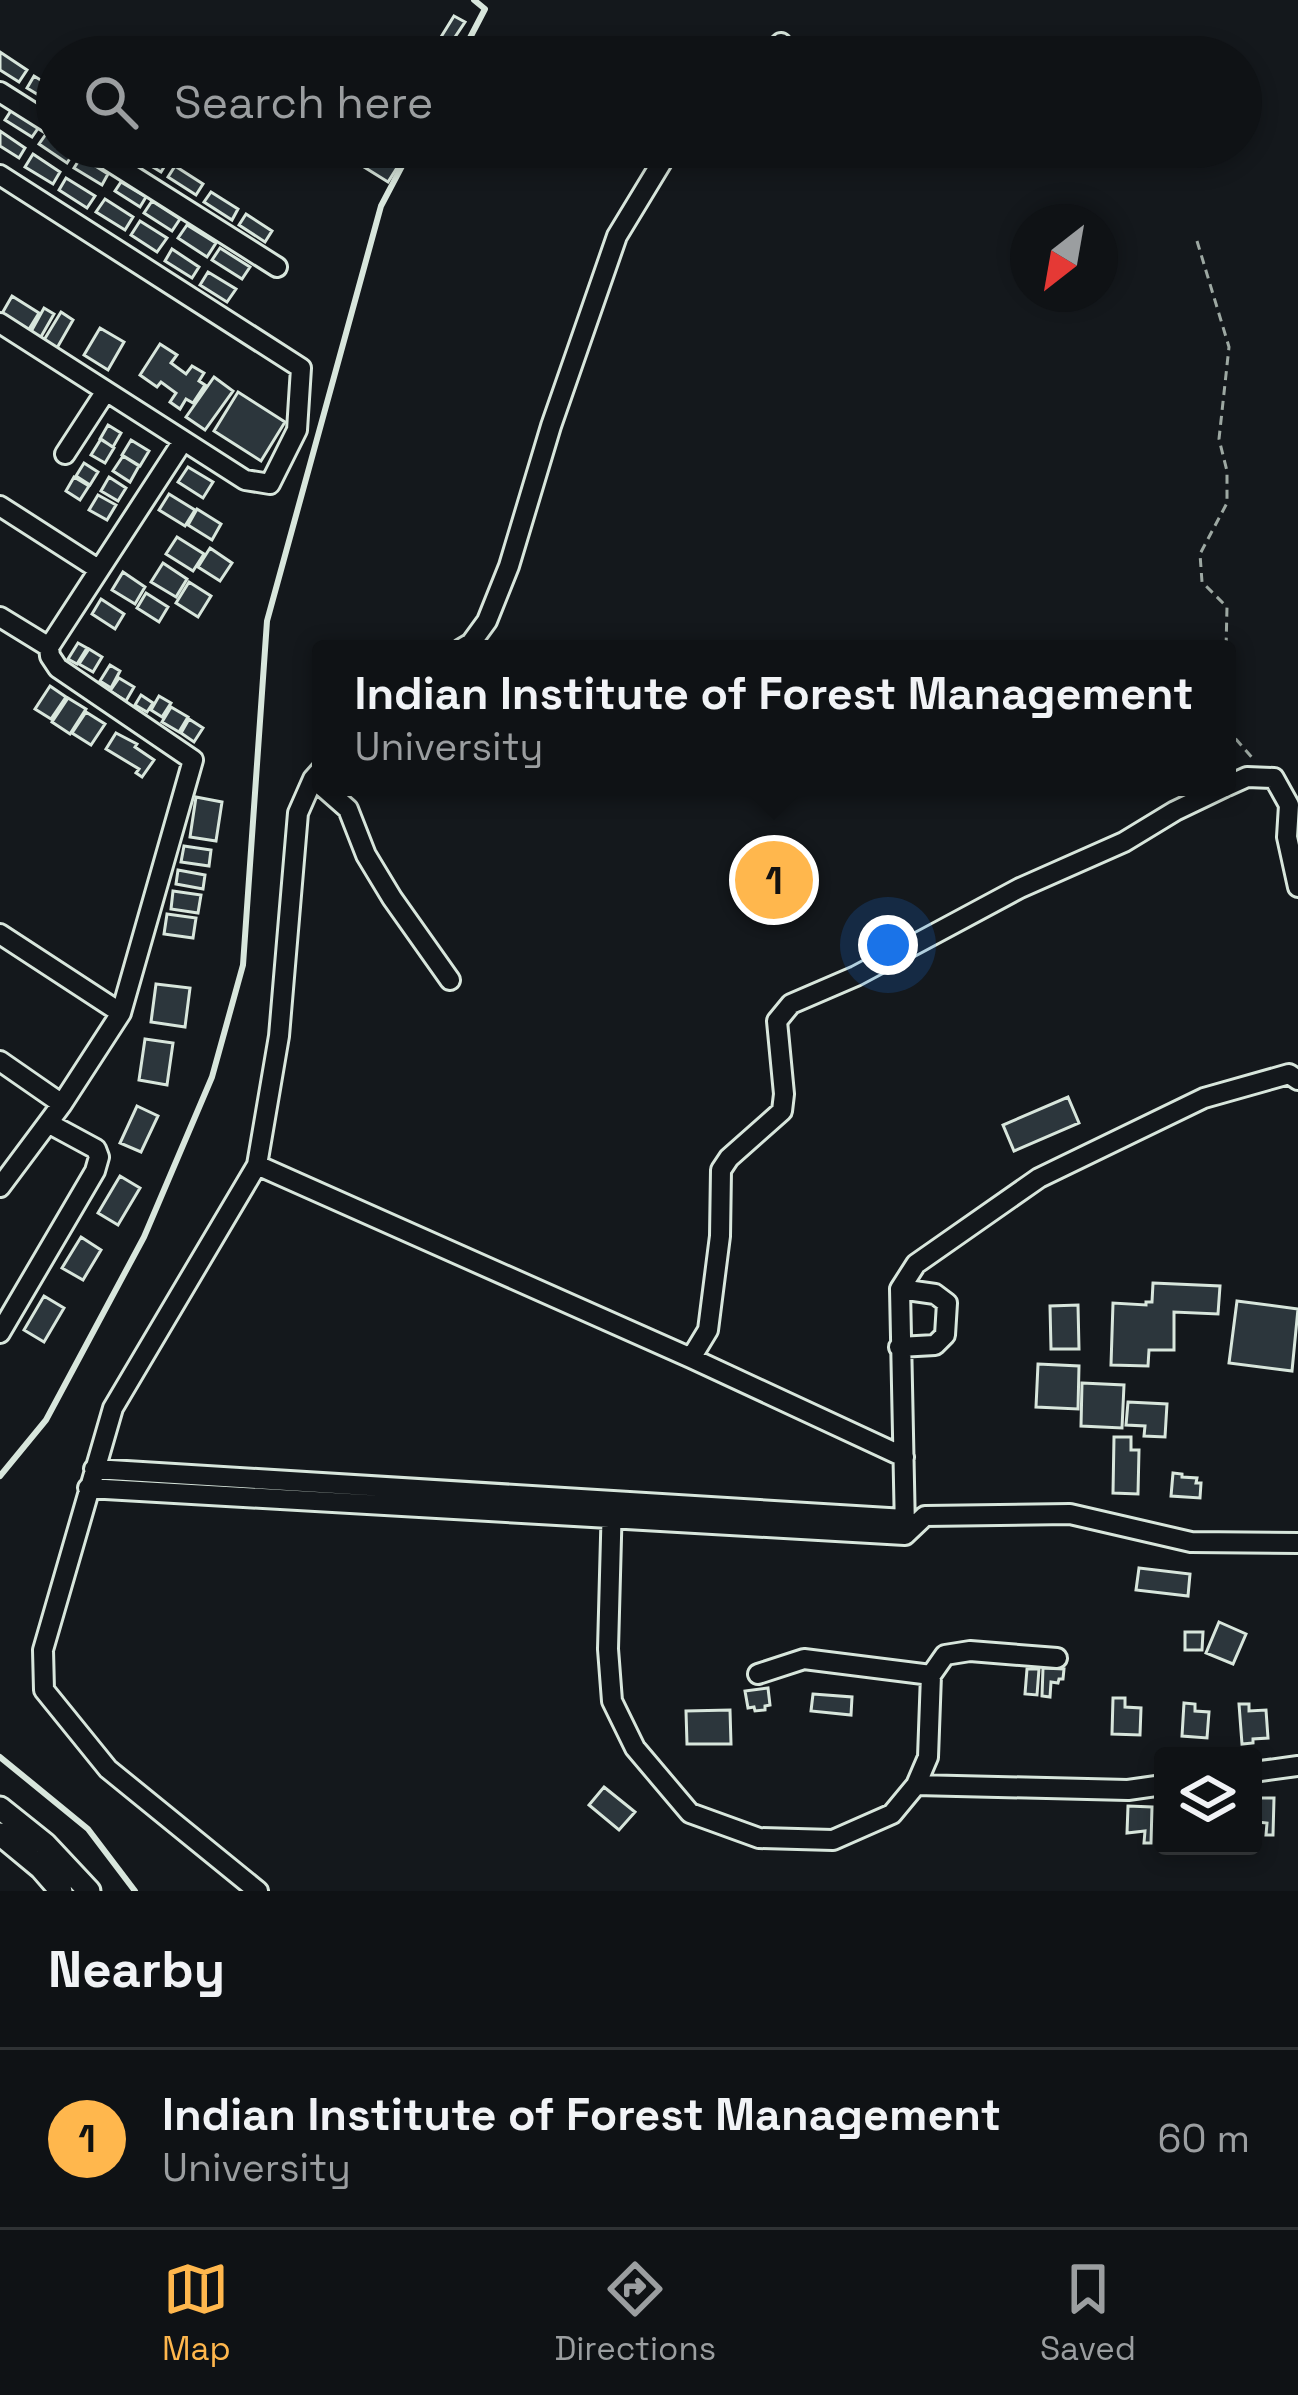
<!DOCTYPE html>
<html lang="en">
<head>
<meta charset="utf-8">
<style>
  :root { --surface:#0f1215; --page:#1d2022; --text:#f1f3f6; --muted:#9b9ea0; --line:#2f3234; --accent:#ffb74d }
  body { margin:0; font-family:"Space Grotesk",sans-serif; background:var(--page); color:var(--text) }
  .controls { position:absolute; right:36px; bottom:36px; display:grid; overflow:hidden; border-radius:12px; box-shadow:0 6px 18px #0003 }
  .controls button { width:108px; height:108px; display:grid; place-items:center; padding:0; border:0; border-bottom:3px solid var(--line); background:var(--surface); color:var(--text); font:60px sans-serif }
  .compass { position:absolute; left:1010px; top:204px; width:108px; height:108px; border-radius:50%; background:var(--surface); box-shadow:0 6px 18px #0003; rotate:211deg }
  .you { position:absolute; left:888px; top:945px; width:42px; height:42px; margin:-30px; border:9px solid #fff; border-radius:50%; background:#1a73e8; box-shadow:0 0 0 18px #1a73e833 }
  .badge { display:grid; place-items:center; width:78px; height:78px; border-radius:50%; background:var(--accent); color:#111; font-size:39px; font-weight:700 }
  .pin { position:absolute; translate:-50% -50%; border:6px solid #fff; box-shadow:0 3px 12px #0006 }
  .popup { position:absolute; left:312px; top:640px; width:924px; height:156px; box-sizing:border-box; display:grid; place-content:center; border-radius:12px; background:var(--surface); filter:drop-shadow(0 3px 9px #0005); font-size:39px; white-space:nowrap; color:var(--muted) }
  .popup b { font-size:45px; color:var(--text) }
  .popup::after { content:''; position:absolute; left:50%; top:100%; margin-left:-24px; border:24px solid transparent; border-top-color:var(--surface) }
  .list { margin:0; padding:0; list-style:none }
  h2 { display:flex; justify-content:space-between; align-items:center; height:156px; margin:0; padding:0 48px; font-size:51px }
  h2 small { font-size:39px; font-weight:400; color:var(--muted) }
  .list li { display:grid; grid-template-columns:78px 1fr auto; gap:36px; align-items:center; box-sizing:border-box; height:180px; padding:0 48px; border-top:3px solid var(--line) }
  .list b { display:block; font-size:45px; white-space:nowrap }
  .list p { margin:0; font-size:39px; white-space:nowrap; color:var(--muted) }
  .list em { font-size:39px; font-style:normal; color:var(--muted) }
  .icon { flex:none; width:66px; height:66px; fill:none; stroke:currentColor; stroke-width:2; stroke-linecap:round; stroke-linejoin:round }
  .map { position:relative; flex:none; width:1298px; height:1891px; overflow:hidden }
  .search { position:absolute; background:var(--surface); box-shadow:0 6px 18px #0003; left:36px; right:36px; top:36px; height:132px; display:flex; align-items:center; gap:30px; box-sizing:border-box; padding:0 42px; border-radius:66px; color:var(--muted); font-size:45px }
  .sheet { height:336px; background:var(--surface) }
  nav { display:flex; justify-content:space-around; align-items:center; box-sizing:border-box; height:168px; border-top:3px solid var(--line); background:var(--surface); font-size:33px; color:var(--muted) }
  nav a { display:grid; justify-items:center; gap:6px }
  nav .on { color:var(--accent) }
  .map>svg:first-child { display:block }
  .building { fill:#2c363c; stroke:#d8e6dc; stroke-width:3 }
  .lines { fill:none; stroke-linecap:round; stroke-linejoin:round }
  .minor-casing { stroke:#d8e6dc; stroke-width:24 }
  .major-casing { stroke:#d8e6dc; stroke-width:27 }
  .path { stroke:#9da8a2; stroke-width:3; stroke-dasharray:9 6; stroke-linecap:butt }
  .minor { stroke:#14181c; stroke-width:18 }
  .major { stroke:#14181c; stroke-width:21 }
  .wall { stroke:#d8e6dc; stroke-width:6 }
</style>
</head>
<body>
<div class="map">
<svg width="1298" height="1891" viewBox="0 0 1298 1891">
  <rect width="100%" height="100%" fill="#14181c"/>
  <path class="building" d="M454,16L465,22L451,43L441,37Z
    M433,40L447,49L442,57H421Z
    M0,52L27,70L19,82L0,70Z
    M34,76L57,90L55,105L27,88Z
    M12,109L39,127L32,137L5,120Z
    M0,131L25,148L19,158L0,146Z
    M46,134L57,141V147H66L74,152L67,163L39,144Z
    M138,147H149L169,159L161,172L133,155Z
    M376,148L400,163L388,182L364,167Z
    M33,154L60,172L53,184L25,167Z
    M81,157L108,174L102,185L74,168Z
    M175,166L203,184L196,195L168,177Z
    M66,178L95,196L87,208L59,190Z
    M121,182L146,197L140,207L115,191Z
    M211,192L238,209L232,220L204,202Z
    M105,199L133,217L125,230L96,212Z
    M152,201L180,219L172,231L144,213Z
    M246,214L272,231L265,242L239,225Z
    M140,221L167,238L157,252L131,235Z
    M187,225L216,243L207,257L178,238Z
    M220,248L250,267L242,279L212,260Z
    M172,249L199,267L192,278L165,261Z
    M208,272L236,289L227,302L200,285Z
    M12,296L39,313L26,334L0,317Z
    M44,308L54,314L38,342L28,337Z
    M61,312L73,320L57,348L44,340Z
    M100,328L124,342L108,370L84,355Z
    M160,344L177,355L171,363L186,374L192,366L204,373L199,381L205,385L193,403L186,399L180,409L170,402L176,393L161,382L157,387L140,375Z
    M214,377L233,391L205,430L186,417Z
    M238,392L285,422L261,461L214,431Z
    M108,425L121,433L113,447L100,439Z
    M101,439L114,448L105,463L91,455Z
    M131,440L149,451L140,466L122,455Z
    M123,456L139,466L130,482L113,471Z
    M84,463L98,472L90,485L76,476Z
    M188,467L213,482L203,498L178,482Z
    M74,477L89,486L80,500L66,491Z
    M109,477L126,488L118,501L101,491Z
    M169,494L195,510L185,526L159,510Z
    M98,495L116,505L107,520L89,510Z
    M197,509L221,524L212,540L188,525Z
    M177,537L204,554L193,571L166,554Z
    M210,548L232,563L220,581L198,567Z
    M163,563L187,579L176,597L151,582Z
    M123,572L145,587L135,604L112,590Z
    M189,582L211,596L198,617L176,603Z
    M146,593L168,607L159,622L137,608Z
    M101,599L124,614L115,629L92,614Z
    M78,643L87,648L77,664L68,659Z
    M89,649L102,657L93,672L79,664Z
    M110,665L120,671L111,688L100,681Z
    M119,678L134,687L126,701L110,691Z
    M50,686L66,697L51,719L35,709Z
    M141,695L153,703L147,712L135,705Z
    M159,696L171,703L162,717L151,710Z
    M68,698L86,709L70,734L52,722Z
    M171,707L188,717L179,732L162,722Z
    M86,712L105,724L91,745L72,733Z
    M189,719L203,728L194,742L181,733Z
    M116,733L137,744L135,747L154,760L142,777L136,773L139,769L106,749Z
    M196,797L222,802L216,841L190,837Z
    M184,846L211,850L209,866L181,862Z
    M178,870L205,875L203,889L176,884Z
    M173,891L201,895L198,913L171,909Z
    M167,914L196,918L193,938L164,934Z
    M156,984L190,988L185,1027L151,1022Z
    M145,1039L173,1043L167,1085L139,1080Z
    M1068,1097L1079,1123L1014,1151L1003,1125Z
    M137,1106L158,1116L141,1152L120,1143Z
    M120,1176L140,1188L118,1225L98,1213Z
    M81,1237L101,1250L83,1280L62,1268Z
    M1153,1283L1220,1286L1218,1314L1174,1312V1350H1149L1148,1366L1111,1365L1113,1303L1146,1305V1302H1152Z
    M44,1296L64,1308L44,1342L24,1330Z
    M1237,1301L1298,1309L1292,1371L1229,1363Z
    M1078,1305L1079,1349H1051L1050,1306Z
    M1038,1364L1079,1366L1078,1409L1036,1407Z
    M1082,1383L1124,1385L1122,1428L1081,1426Z
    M1128,1402L1167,1404L1165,1437L1144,1436L1145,1426L1126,1425Z
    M1114,1437H1131V1450H1139L1138,1494L1113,1493Z
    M1173,1473L1182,1474V1477L1197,1478L1196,1483H1201L1200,1498L1171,1496Z
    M1139,1568L1190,1574L1188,1596L1136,1590Z
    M1219,1622L1246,1634L1233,1664L1206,1653Z
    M1185,1632H1203L1202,1650H1185Z
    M1043,1668L1064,1669L1063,1679H1059L1058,1683L1051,1682L1050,1697L1042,1696Z
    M1027,1669H1039L1037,1695L1025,1694Z
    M768,1688L770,1705L765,1706V1710L755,1711L754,1707L748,1708L745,1691Z
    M813,1694L852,1697L851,1715L811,1711Z
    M1113,1698H1125V1707L1141,1708L1140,1735L1112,1734Z
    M1184,1703L1195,1704V1711L1209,1712L1207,1738L1182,1736Z
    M1239,1704H1249V1711L1266,1710L1268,1738L1253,1739V1743L1242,1744Z
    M730,1710L731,1744H687L686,1711Z
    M604,1787L635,1812L619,1830L589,1805Z
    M1253,1798H1274L1273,1835H1266L1267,1823L1257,1822V1829H1253Z
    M1128,1806L1152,1807L1151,1843H1144L1145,1831L1127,1833Z"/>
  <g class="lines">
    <g class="minor-casing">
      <path id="minor" d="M766,57L781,43
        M0,92L57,128
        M87,147L277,267
        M0,175L301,368L297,430L270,484L245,480L0,323
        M65,454L106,391
        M0,506L98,569
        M0,617L49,647
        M461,649L471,643L487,621L509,566L551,426L617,236L671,147
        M1227,786L1247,777L1274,778L1289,805L1287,837L1298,887
        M323,787L348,809L366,855L392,898L450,980
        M0,934L121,1013
        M0,1061L62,1104
        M257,1165L279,1036L298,813L313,779L321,770
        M0,1187L62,1104L121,1013L193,760L58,668L50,656L49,647L183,441
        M0,1333L95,1171L99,1157L96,1149L48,1123
        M899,1347L935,1345L945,1335L947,1303L935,1294L900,1289
        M691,1358L708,1330L720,1236L721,1170L729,1158L782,1111L784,1094L777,1021L791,1004L856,976L1020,888L1124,842L1175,811L1225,787
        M94,1469L905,1519
        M88,1488L905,1535L925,1516L1070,1514L1191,1542L1298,1543
        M612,1501L608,1649L612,1701L635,1748L690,1813L759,1838L833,1840L892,1814L916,1785L928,1757L931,1675L945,1655L970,1651L1057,1658
        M905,1530L900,1289L916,1264L1039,1178L1204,1098L1289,1074L1298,1080
        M758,1674L804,1659L931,1675
        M1253,1772L1298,1766
        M916,1785L1128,1790L1163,1785
        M258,1891L108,1769L44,1690L43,1650L113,1408L257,1165L691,1358L904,1457"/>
    </g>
    <g class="major-casing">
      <path id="major" d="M0,1808L45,1844L89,1891
        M0,1834L41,1868L61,1891"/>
    </g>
    <path class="path" d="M1197,241L1229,347L1219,439L1227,471V503L1200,554L1202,582L1227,607L1226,649
      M1227,655L1230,681L1227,702
      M1227,710L1235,738L1255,761"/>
    <use href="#minor" class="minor"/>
    <use href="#major" class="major"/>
    <path class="wall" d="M460,57L485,9L474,0
      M0,1476L46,1420L144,1237L212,1077L243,965L267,621L381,206L412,147
      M0,1757L88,1829L135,1891"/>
  </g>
</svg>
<div class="controls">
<button><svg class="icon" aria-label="layers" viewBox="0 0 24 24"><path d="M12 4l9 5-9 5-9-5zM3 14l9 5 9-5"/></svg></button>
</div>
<svg class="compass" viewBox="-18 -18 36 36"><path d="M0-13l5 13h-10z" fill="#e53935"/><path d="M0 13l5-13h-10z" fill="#9b9ea0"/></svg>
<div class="you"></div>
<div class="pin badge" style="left:774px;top:880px">1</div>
<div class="popup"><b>Indian Institute of Forest Management</b>University</div>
<div class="search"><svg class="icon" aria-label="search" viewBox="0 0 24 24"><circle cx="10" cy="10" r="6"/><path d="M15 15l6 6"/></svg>Search here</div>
</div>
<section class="sheet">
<h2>Nearby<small></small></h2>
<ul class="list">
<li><span class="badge">1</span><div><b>Indian Institute of Forest Management</b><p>University</p></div><em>60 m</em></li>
</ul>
</section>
<nav>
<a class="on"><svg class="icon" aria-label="map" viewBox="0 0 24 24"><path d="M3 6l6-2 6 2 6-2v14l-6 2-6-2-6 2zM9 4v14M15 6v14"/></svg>Map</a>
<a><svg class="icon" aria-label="directions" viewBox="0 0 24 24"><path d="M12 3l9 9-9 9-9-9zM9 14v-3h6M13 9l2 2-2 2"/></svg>Directions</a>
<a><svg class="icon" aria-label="saved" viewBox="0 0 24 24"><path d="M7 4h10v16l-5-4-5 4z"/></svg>Saved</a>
</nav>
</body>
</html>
